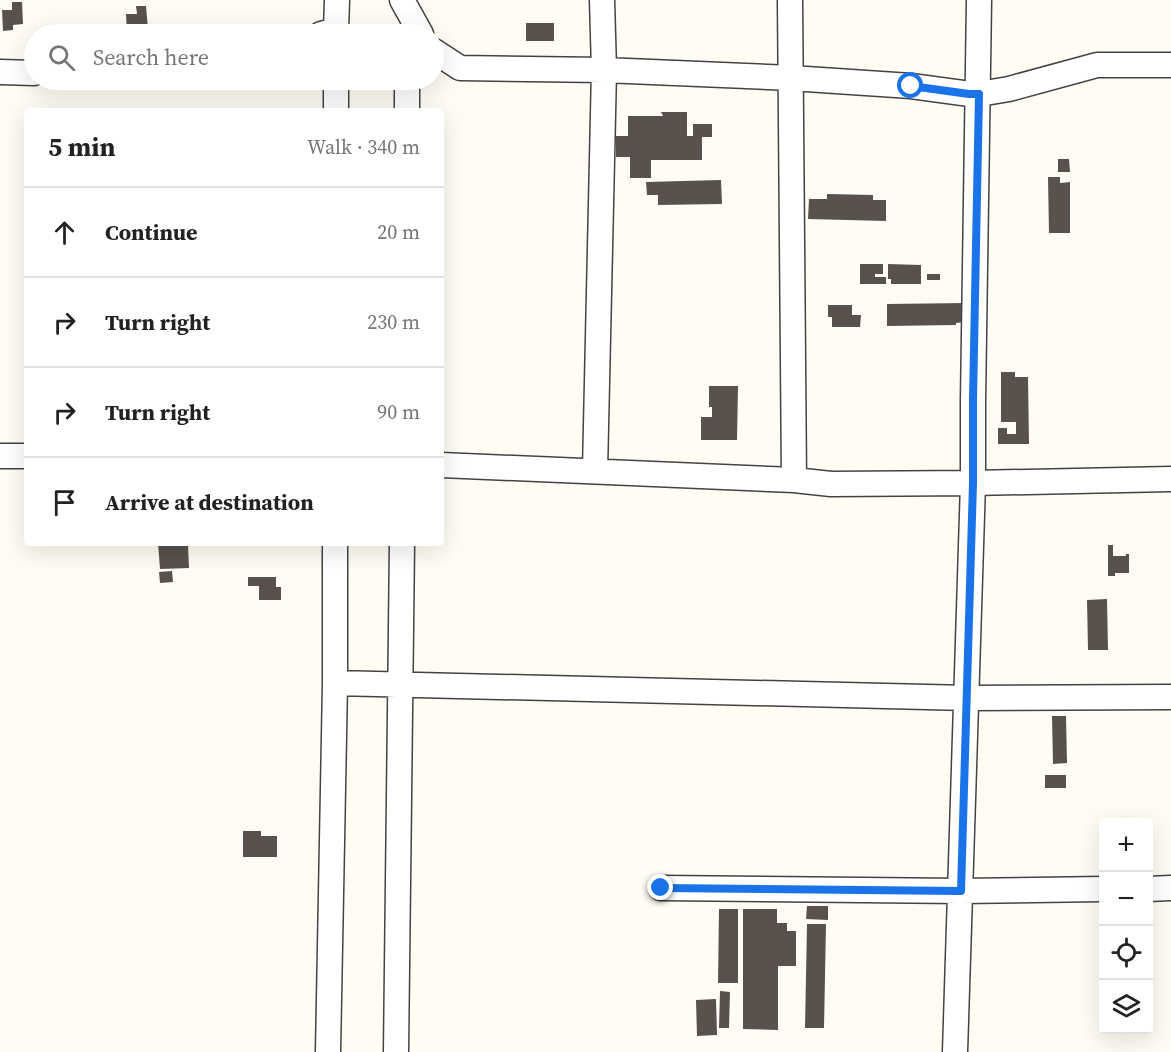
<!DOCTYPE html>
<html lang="en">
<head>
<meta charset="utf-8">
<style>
  :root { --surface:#fff; --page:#f2f2f2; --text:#222; --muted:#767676; --line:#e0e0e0 }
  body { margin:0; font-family:"Source Serif 4",serif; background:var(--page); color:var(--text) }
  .controls { position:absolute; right:18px; bottom:18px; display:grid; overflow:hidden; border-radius:6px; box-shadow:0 6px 24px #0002 }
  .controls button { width:54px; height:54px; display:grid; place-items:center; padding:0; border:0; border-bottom:2px solid var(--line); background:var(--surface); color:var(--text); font:30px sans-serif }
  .stop { position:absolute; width:18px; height:18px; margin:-14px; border:4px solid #1a73e8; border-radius:50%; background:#fff }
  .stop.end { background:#1a73e8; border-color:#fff; box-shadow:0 2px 6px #0008 }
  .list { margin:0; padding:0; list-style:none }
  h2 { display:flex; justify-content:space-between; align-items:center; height:78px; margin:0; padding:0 24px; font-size:26px }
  h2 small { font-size:20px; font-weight:400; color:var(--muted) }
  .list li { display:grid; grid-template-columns:39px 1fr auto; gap:18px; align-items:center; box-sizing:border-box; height:90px; padding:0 24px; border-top:2px solid var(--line) }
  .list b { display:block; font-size:22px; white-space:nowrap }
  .list em { font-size:20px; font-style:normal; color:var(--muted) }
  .icon { flex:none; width:33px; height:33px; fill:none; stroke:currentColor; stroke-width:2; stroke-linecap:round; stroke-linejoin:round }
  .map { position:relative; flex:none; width:1171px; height:1052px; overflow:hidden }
  .search { position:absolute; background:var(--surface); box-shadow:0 6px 24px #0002; left:24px; top:24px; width:420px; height:66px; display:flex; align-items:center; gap:15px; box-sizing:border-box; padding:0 21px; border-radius:33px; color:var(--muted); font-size:22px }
  .panel { position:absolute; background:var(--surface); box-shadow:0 6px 24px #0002; left:24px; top:108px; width:420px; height:438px; border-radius:6px }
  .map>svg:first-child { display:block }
  .building { fill:#59514c }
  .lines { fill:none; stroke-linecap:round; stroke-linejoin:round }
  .street-casing { stroke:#434343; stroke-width:27 }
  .street { stroke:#fff; stroke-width:24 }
  .route { stroke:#1a73e8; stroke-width:8 }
</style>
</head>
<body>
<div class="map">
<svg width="1171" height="1052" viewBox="0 0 1171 1052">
  <rect width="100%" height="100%" fill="#fffdf3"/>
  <path class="building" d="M12,2H22L23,24L13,25V30L3,31L2,10H12Z
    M136,6H146L148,29H137L138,34H127L126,14H137Z
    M526,23H554V41H526Z
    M661,112H687V136H693V124H712V137H702V160H651V178H630V157H616V136H628V116H663Z
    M1058,159H1069L1070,172H1058Z
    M1048,177H1060V183L1070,182V233H1049Z
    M721,180L722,204L658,205V195H647L646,182Z
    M827,194L873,195V200H886V221L808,219L809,199H827Z
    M860,264H883V274H875V277H886V284H860Z
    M888,264L921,265V284H891V279H888Z
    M927,274H940V280H927Z
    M965,303V322L956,323V325L887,326V304Z
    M828,305H852V315H861L860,327H832V317H828Z
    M1001,372H1015V377H1028L1029,444H998V428H1007V434H1016V422H1001Z
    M709,386H738L737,440H701V417H712V407H709Z
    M158,543H185V545H188L189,568L160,569Z
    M1108,545H1113V556H1126V554H1129V573H1115V576H1108Z
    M172,571L173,582L160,583L159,572Z
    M248,577H276V587H281V600H259V586H248Z
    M1107,599L1108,650H1088L1087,600Z
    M1052,716H1066L1067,763L1053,764Z
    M1045,775H1066V788H1045Z
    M243,831H261V836H277V857H243Z
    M807,906H828V920L806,919Z
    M719,909H738V983H718Z
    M743,909H777V923H787V931H796V966H778V1030L743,1029Z
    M807,924H826L824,1028H805Z
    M720,991L730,992L729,1028H719Z
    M716,999L717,1035L697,1036L696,1000Z"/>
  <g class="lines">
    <g class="street-casing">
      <path id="street" d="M402,0L421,34
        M790,0L794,480
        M321,34L336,30L337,0
        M434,51L460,68L604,70L791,78L911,86L970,94H979L1009,89L1097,65H1171
        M0,72L34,73
        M336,111V80
        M407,111V80
        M0,456H27
        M441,465L794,480L831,484L973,483L1171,479
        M595,471L604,70L602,0
        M335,683L968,698L1171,697
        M661,888L961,891L1104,889
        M1148,889L1171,888
        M328,1052L335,683V543
        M396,1052L402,543
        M955,1052L973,483V401L979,0"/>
    </g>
    <use href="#street" class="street"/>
  </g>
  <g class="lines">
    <path class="route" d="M661,888L961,891L973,483V400L979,94H969L911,86"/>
  </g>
</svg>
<div class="controls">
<button>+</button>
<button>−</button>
<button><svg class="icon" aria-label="locate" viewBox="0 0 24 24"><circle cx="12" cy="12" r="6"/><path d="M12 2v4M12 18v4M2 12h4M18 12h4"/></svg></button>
<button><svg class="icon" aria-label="layers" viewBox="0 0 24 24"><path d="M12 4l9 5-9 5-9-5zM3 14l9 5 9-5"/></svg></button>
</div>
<div class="stop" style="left:911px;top:86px"></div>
<div class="stop end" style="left:661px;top:888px"></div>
<div class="search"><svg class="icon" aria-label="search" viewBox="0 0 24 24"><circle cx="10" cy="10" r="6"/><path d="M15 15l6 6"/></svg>Search here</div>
<section class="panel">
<h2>5 min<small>Walk · 340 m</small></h2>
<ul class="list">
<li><svg class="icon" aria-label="ahead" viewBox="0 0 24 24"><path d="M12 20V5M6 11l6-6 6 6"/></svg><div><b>Continue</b></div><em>20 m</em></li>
<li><svg class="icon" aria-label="right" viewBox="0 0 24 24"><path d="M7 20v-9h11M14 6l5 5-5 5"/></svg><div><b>Turn right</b></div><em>230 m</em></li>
<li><svg class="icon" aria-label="right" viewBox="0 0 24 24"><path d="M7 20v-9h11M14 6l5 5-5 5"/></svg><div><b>Turn right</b></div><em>90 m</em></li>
<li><svg class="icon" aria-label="arrive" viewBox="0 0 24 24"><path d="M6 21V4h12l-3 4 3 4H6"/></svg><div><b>Arrive at destination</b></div></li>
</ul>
</section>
</div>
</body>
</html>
